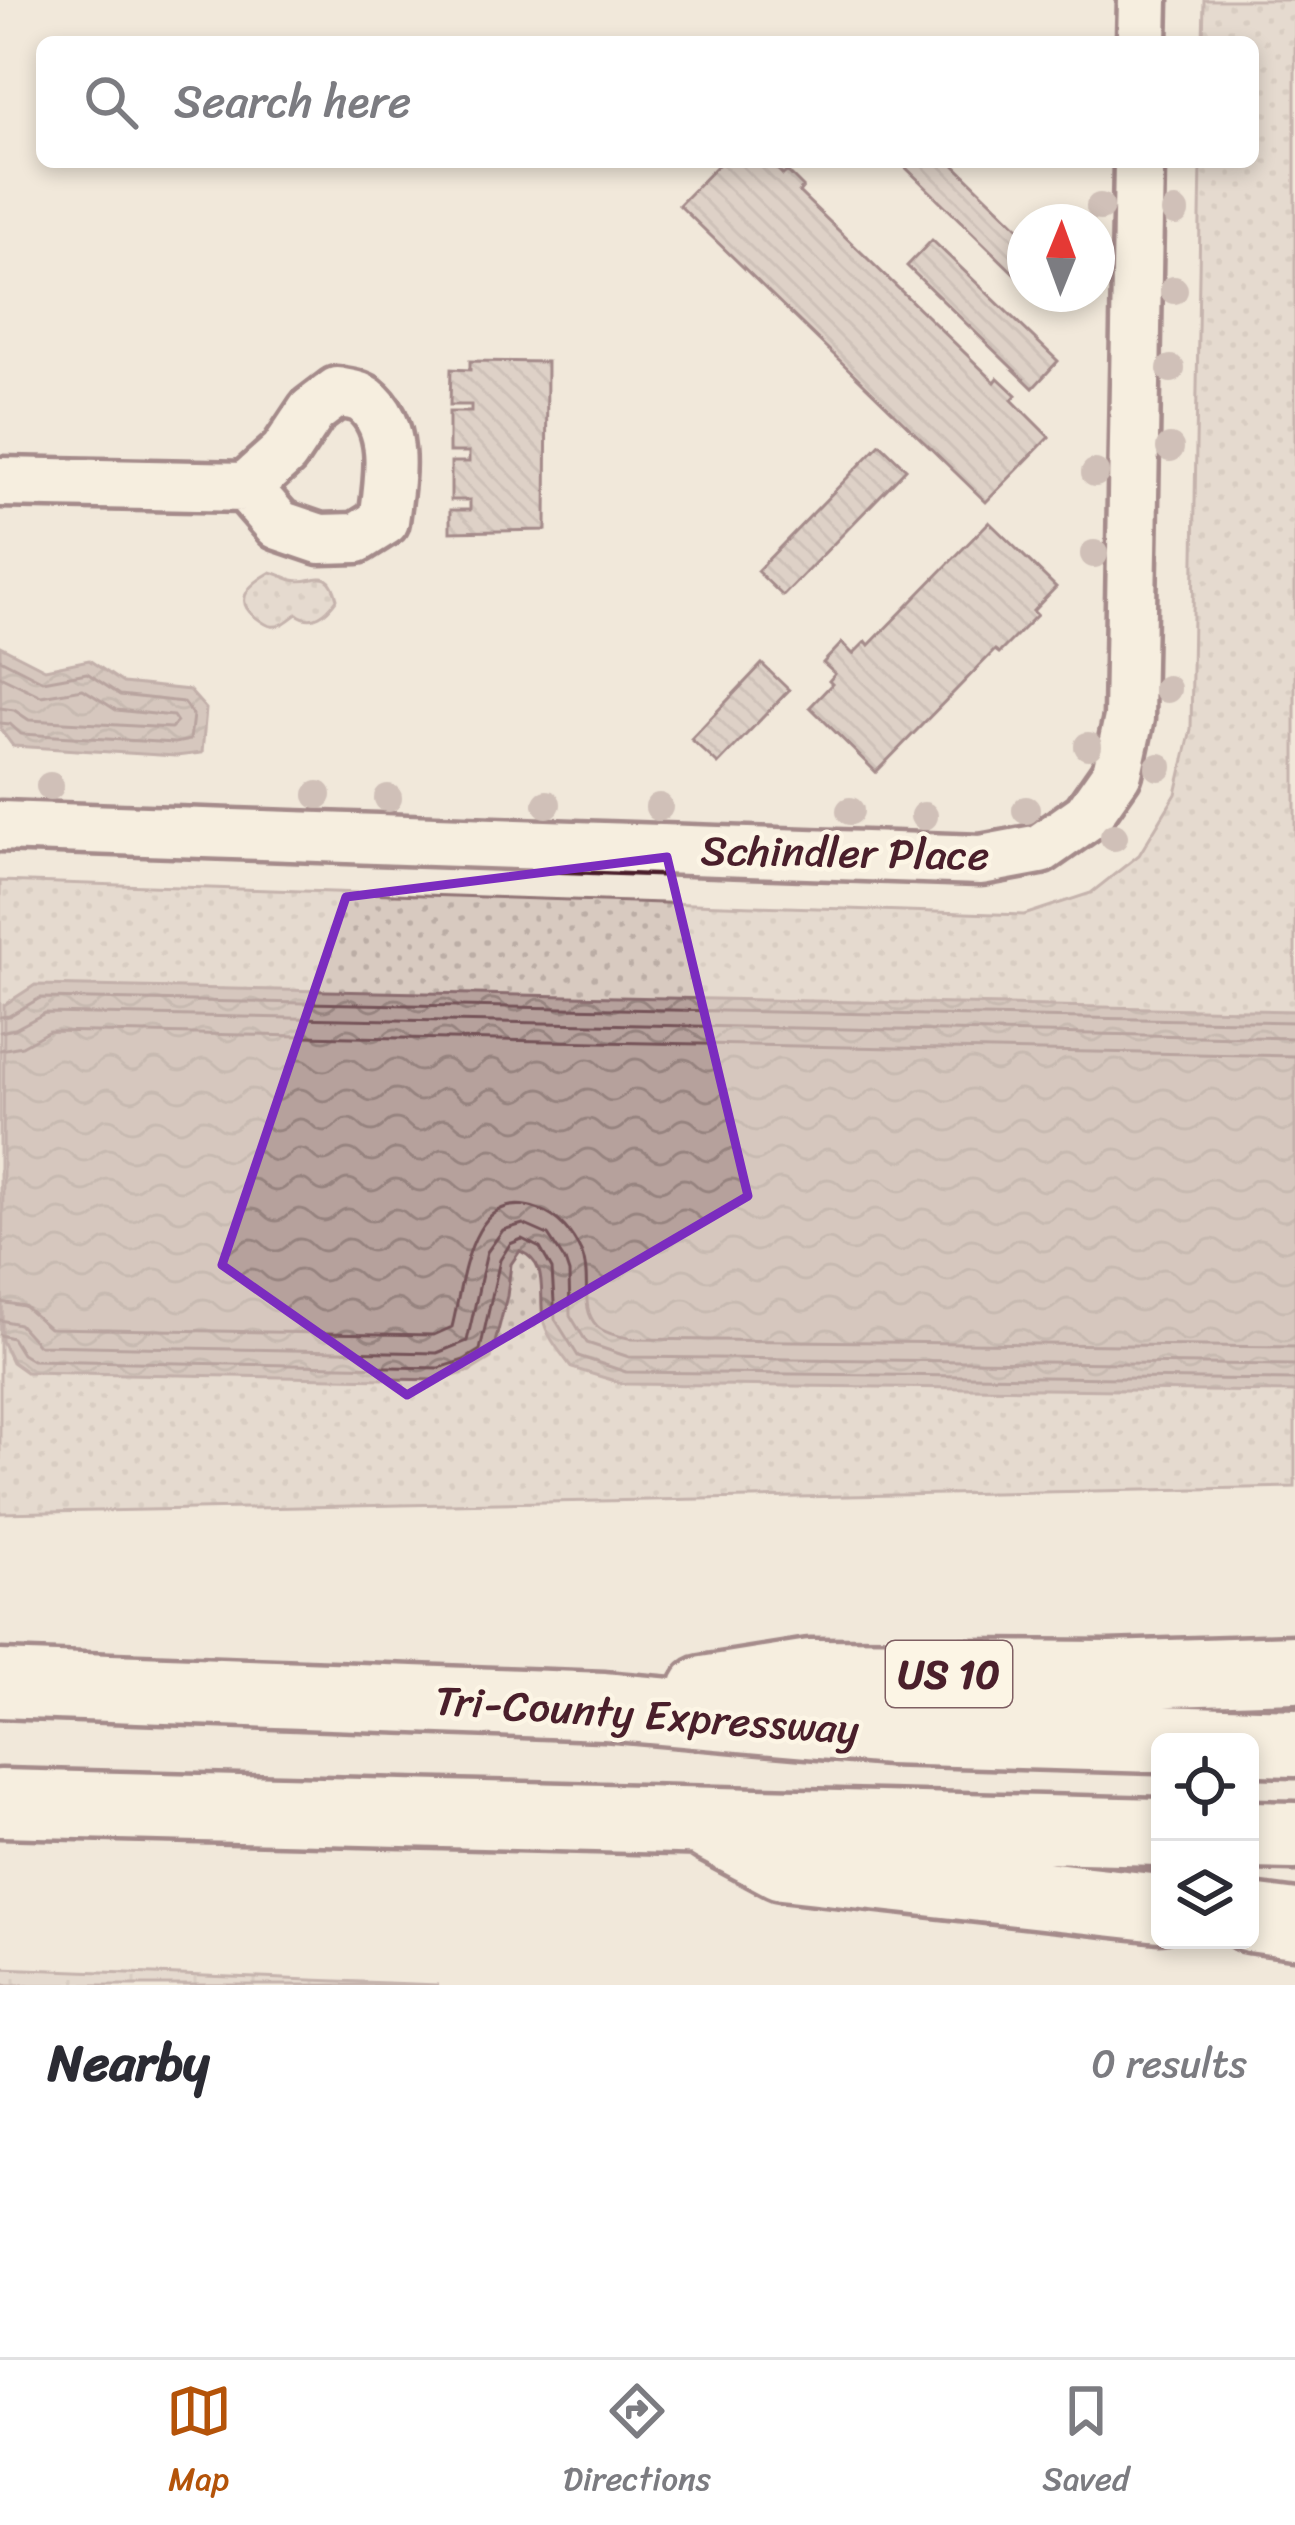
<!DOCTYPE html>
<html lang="en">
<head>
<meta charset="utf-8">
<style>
  :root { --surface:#fff; --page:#f2f2f3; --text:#2b2b33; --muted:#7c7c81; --line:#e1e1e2; --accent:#b45309 }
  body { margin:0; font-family:Sriracha,sans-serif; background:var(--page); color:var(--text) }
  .controls { position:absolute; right:36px; bottom:36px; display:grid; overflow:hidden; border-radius:18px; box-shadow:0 6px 18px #0003 }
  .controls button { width:108px; height:108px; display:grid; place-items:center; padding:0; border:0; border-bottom:3px solid var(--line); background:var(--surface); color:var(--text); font:60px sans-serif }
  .compass { position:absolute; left:1007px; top:204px; width:108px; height:108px; border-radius:50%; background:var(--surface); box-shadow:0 6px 18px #0003; rotate:1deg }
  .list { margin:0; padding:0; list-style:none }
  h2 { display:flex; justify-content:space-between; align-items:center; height:156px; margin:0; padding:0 48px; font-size:51px }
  h2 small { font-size:39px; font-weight:400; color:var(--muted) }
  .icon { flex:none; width:66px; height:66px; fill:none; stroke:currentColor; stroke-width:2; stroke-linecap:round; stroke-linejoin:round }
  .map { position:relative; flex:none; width:1295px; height:1985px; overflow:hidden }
  .search { position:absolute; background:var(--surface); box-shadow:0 6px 18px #0003; left:36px; right:36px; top:36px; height:132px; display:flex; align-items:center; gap:30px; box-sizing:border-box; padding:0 42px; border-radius:18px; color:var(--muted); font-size:45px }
  .sheet { height:372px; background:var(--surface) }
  nav { display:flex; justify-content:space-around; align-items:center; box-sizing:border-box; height:168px; border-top:3px solid var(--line); background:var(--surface); font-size:33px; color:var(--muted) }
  nav a { display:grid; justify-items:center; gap:6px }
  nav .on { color:var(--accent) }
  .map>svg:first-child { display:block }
  .green { fill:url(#green-dots); stroke:#917476; stroke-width:3 }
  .wetland { fill:url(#wetland-marsh); stroke:#917476; stroke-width:3 }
  .water { fill:url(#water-waves); stroke:#8b6d6f; stroke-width:3 }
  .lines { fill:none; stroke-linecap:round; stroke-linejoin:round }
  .shore { stroke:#755358; stroke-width:3 }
  .building { fill:url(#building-back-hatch); stroke:#4a1f2b; stroke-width:3 }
  .minor-casing { stroke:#4a1f2b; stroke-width:57 }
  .highway-casing { stroke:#4a1f2b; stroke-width:75 }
  .minor { stroke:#fcf5e5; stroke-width:48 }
  .highway { stroke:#fcf5e5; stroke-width:66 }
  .tree { fill:#a9918e }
  .marked { fill:none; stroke:#7b2cbf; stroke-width:9; stroke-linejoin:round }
  .labels { text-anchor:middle; stroke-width:9; stroke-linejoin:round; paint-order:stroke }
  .shield { fill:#fcf5e5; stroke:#7f5f63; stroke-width:3 }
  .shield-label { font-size:39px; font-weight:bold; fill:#4a1f2b }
  .street-label { font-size:42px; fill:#4a1f2b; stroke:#fcf5e5 }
</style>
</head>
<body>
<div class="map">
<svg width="1295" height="1985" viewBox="0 0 1295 1985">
  <defs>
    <pattern id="green-dots" width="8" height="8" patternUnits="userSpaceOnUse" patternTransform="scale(3)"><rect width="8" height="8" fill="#d8cac0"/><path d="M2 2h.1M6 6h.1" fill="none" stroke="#bbada5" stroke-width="1.8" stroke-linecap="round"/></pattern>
    <pattern id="wetland-marsh" width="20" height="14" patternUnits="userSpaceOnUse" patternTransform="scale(3)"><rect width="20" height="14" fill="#d8cac0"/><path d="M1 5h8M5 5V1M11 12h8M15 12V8" fill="none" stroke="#bbada5"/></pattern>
    <pattern id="water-waves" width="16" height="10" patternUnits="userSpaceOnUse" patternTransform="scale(3)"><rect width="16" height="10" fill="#b6a19c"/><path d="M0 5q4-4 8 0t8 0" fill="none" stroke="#96837f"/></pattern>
    <pattern id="building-back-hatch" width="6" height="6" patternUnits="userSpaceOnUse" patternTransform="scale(3)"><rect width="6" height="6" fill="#c7b6af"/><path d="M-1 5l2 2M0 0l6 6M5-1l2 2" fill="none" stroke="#a4938f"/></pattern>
  </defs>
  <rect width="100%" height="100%" fill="#f1e8da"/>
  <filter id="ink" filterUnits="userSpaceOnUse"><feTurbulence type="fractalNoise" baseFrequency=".00833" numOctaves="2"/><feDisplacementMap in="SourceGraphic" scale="24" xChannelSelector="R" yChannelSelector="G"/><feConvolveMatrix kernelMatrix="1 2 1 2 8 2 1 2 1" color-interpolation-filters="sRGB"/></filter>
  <g filter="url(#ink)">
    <path class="green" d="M1204,0H1295V1487L0,1513V881L1024,915L1091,893L1139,855L1176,794L1191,729L1201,162H1253V42H1203Z
      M271,572C279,574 285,578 293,580C313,586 328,562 337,599C327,613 313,626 297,614C290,618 282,628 271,626C267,626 258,619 254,616C232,598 253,582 271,572Z"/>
    <path class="wetland" d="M0,1968L438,1985H0Z"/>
    <path class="water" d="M0,646L45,669L89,660L123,683L189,690L206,709L202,753L176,756L13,746L1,730Z
      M35,985L1295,1011V1392L625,1384L572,1368C561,1353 546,1336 543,1318C539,1292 549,1264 520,1251L511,1264L507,1296L491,1358L470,1371L440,1380L26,1372L12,1362L2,1341L4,1005Z"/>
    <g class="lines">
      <path class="shore" d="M0,659L43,681L87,673L120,695L183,702L193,715L190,740L175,743L21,734L10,724L0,723
        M0,676L41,696L83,689L116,710L173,716L177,722L171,728L29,720L14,710L0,708
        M0,1017L9,1016L40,998L1295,1022
        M0,1032L15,1029L45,1013L1295,1038
        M0,1050L22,1046L49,1031L1295,1056
        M0,1302L24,1306L49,1328L434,1335L452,1327C463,1286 468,1185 537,1209C560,1217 572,1233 582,1254C592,1277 579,1308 597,1326C605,1334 621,1336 632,1339L1295,1347
        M0,1320L19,1324L38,1345L437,1353L467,1341L487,1252L503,1230L523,1224L548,1235L565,1261L569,1273L570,1315L587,1343L629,1357L1295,1365
        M0,1335L12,1338L22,1354L32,1360L439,1368L464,1360L480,1350L500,1260L510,1244L522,1239L540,1248L552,1269L555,1319L578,1356L626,1372L1295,1380"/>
    </g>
    <path class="building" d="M721,162H770L783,175L787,171L803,187L799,192L995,382L998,378L1016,395L1012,400L1049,437L986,502L679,205Z
      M900,162H951L1025,234V284Z
      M932,240L1058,361L1033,388L907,266Z
      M470,361L547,362L546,530L450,532V510H470V500H451V462H469V452H449V412H471V405H450L451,369L470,370Z
      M880,444L906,469L783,596L757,571Z
      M989,522L1056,587L1033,611L1037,615L999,653L995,650L876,772L810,707L832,684L829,681L835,674L823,663L842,643L853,654L866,641L869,645Z
      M762,664L789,690L718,764L691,739Z"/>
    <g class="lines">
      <g class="minor-casing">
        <path id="minor" d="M1142,42L1143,0
          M0,482L246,487L284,453L312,411L337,392C346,394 358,395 365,400C400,428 389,482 384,521L357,538L320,539L279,525L246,487
          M0,826L981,860L1040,849L1087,816L1117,773L1129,718L1139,162"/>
      </g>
      <g class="highway-casing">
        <path id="highway" d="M0,1684L604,1706L887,1731L1295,1743
          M703,1690L810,1673L1110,1675L1295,1669
          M0,1803L1160,1832
          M713,1829L782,1866L1160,1908
          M1250,1835L1295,1836
          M1250,1918L1295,1924"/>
      </g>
      <use href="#minor" class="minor"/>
      <use href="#highway" class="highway"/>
    </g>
    <g class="tree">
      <circle cx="1100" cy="207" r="14"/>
      <circle cx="1175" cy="212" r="14"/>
      <circle cx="1174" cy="290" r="14"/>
      <circle cx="1171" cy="369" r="14"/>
      <circle cx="1170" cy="448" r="14"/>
      <circle cx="1095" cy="473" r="14"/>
      <circle cx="1094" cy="554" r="14"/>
      <circle cx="1167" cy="689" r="14"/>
      <circle cx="1088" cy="746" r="14"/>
      <circle cx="1159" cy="767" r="14"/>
      <circle cx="50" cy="786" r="14"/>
      <circle cx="318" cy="795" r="14"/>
      <circle cx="388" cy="798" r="14"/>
      <circle cx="547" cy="804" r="14"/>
      <circle cx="659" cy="807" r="14"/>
      <circle cx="1026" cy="810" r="14"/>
      <circle cx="850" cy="811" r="14"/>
      <circle cx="924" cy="816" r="14"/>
      <circle cx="1114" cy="837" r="14"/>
    </g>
  </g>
  <path d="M0 0H1295V1985H0ZM667,857L748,1196L407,1395L222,1265L346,897Z" fill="#f1e8da" fill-opacity=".55" fill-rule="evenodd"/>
  <path class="marked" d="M667,857L748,1196L407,1395L222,1265L346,897Z"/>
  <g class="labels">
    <rect class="shield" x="886" y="1641" width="126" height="66" rx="9"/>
    <g class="shield-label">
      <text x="949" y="1688">US 10</text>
    </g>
    <g class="street-label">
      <text transform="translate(845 852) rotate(1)" y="15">Schindler Place</text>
      <text transform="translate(647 1714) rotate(4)" y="15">Tri-County Expressway</text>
    </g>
  </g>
</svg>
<div class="controls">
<button><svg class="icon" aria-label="locate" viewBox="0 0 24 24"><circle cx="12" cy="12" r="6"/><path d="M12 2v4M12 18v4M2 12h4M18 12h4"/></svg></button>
<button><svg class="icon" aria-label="layers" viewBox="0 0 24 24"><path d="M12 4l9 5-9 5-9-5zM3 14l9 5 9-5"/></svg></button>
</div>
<svg class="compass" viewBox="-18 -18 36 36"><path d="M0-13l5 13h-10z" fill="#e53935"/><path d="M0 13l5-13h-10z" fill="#7c7c81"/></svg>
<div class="search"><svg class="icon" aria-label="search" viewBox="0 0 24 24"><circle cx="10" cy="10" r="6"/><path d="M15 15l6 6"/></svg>Search here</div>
</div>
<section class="sheet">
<h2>Nearby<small>0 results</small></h2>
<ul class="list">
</ul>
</section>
<nav>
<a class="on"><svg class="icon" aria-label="map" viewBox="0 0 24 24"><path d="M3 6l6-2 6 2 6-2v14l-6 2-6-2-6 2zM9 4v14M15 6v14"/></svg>Map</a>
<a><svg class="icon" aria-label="directions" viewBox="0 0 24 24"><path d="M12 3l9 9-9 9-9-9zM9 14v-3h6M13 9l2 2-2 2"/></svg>Directions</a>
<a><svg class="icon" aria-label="saved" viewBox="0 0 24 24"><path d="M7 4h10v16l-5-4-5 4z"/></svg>Saved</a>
</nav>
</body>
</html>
